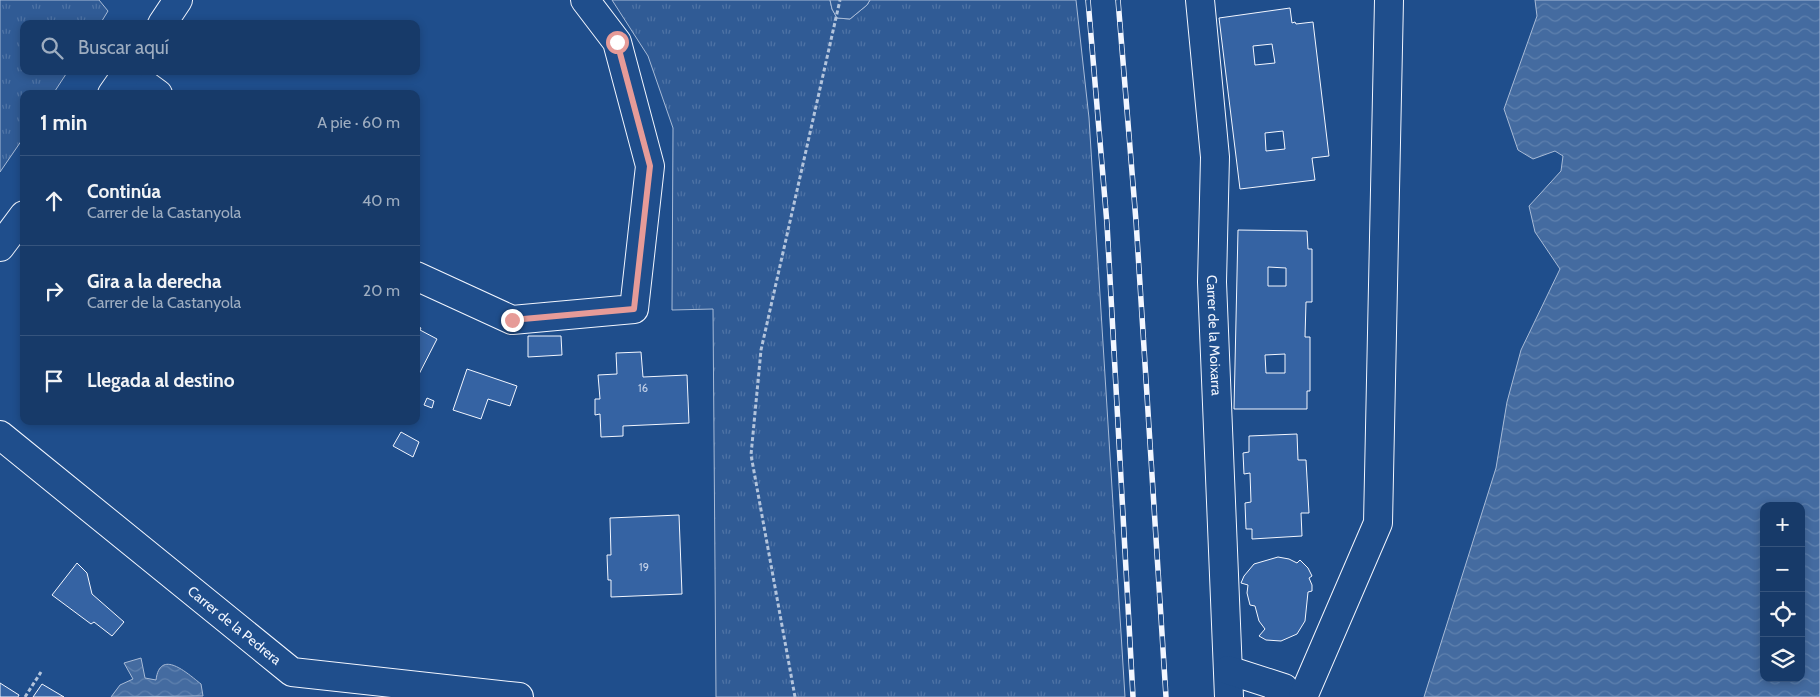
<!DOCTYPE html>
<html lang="es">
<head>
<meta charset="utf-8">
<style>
  :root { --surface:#173a69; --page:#244571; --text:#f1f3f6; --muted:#9eadc0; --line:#36547d }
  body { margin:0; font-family:Cabin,sans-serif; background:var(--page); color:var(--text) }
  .controls { position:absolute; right:15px; bottom:15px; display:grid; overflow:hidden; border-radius:10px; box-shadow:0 2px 8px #0003 }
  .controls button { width:45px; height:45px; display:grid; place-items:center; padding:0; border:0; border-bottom:1px solid var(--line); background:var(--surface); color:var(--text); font:25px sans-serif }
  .stop { position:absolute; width:15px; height:15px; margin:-11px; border:4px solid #e69b98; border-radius:50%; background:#fff }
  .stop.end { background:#e69b98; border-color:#fff; box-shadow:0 1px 5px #0008 }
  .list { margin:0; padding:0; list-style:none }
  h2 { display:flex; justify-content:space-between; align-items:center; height:65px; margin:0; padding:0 20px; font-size:21px }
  h2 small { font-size:16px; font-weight:400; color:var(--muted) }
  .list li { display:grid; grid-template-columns:32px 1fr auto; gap:15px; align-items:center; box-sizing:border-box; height:90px; padding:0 20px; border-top:1px solid var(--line) }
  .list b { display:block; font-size:19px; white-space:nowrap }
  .list p { margin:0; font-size:16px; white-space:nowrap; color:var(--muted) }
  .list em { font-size:16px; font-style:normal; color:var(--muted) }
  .icon { flex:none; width:28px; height:28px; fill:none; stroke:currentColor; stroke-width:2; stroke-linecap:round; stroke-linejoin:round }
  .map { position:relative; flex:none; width:1820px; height:697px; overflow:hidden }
  .search { position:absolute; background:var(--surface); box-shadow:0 2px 8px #0003; left:20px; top:20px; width:400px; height:55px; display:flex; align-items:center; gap:12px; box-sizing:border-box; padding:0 18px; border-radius:10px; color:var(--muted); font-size:19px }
  .panel { position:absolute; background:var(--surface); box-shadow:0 2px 8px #0003; left:20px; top:90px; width:400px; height:335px; border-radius:10px }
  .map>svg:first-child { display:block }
  .grass { fill:url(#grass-tufts); stroke:#a8bbd7 }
  .built { fill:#305b95; stroke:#a8bbd7 }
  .water { fill:url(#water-waves); stroke:#a8bbd7; fill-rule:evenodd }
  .building { fill:#3563a3; stroke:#f2f6ff; fill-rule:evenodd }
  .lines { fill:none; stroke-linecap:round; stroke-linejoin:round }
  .minor-casing { stroke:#f2f6ff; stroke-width:30 }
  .path { stroke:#b3c4dc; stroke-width:3; stroke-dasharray:4 2.5; stroke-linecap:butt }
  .minor { stroke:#1f4e8c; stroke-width:28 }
  .rail-casing { stroke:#f2f6ff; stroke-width:5.5 }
  .rail { stroke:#1f4e8c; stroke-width:4; stroke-dasharray:11; stroke-linecap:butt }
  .route { stroke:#e69b98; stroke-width:6 }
  .labels { text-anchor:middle; stroke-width:4; stroke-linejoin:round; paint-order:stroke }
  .number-label { font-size:11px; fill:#c3d1e8 }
  .street-label { font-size:14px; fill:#f2f6ff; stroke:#1f4e8c }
</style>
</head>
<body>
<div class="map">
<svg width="1820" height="697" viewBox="0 0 1820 697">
  <defs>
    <pattern id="grass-tufts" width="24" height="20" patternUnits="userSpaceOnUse" patternTransform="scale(1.25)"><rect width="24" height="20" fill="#305b95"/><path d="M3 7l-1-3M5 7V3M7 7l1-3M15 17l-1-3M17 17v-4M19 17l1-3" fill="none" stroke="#4e73a5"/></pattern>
    <pattern id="water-waves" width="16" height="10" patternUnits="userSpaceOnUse" patternTransform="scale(1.25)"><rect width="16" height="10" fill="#446ba0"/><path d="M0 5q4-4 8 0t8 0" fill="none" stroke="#5f81ae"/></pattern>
  </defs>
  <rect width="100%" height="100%" fill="#1f4e8c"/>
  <path class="grass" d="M0,0H99L108,11L100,24H24V71H68L53,94H24V137L0,172Z
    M612,0H830L832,9L837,18L850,19L867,5L870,0H1076L1089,118L1125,697H716L713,309L672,310L673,128L648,56Z"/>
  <path class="built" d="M830,0H870L867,5L850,19L837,18L832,9Z"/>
  <path class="water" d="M1535,0H1820V697H1424L1496,468L1507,402L1521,350L1560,269L1535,232L1529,206L1561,171L1563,156L1555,151L1533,159L1518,150L1504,109L1537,16ZM1764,506H1801V678H1764Z
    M141,658L145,678L156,680C160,648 187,673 201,684L203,696L111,697L120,685L133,679L124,663Z"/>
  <path class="building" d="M1290,8L1292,23L1295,22L1296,24L1313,22L1329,156L1312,158L1315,180L1240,189L1219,18ZM1272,44L1275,63L1255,65L1253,46ZM1283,131L1285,149L1266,151L1265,133Z
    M1238,230L1307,231L1308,249H1312V302H1306L1305,337H1310V391H1307V409H1234ZM1268,267L1286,268V286H1268ZM1285,354V373H1266L1265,355Z
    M416,326L421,328L420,330L437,339L416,380Z
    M528,336H561L562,355L528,357Z
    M641,352L643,377L687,375L689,423L623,426V436L601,437L600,414L595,415V399H600L598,375L617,374L616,353Z
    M467,369L517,386L510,406L488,399L481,419L453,410Z
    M427,398L434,401L432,408L424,405Z
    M401,432L419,442L413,457L393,446Z
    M1297,434L1298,460H1306L1309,513H1301L1302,536L1252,539V529H1246L1245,503L1251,502L1250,473L1244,474L1243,453L1249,452V436Z
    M679,515L682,594L611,597V580H608L607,555H611L610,518Z
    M1278,557L1289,559L1297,563L1300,560L1308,568L1312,576L1309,578L1312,585V591L1308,592L1305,621L1297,634L1281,641L1266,640L1259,636L1265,629L1259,621L1255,606L1250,605L1247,593L1248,585L1241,583L1244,576L1254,564Z
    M77,563L87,573L92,594L124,622L112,636L94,622L91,624L52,595Z
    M0,683L19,695L18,697H0Z
    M42,684L64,697H33Z"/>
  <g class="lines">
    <g class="minor-casing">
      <g id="minor">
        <path id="s1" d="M1200,0L1215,157L1212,282L1229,697"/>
        <path d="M162,24L178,0"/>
        <path d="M128,72L158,94"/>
        <path d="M112,94L128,71"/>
        <path d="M0,247L24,215"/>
        <path d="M416,276L512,320L634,309L650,166L617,42L585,0"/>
        <path id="s2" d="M0,435L292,672L519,697"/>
        <path d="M1228,670L1284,688L1279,697"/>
        <path d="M1303,697L1378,523L1389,0"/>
      </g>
    </g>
    <path class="path" d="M25,697L41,672
      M795,697L751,455L761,350L840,0"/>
    <use href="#minor" class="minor"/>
    <g class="rail-casing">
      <path id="rail" d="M1088,0L1107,224L1133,697
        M1118,0L1136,221L1166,697"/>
    </g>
    <use href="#rail" class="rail"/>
  </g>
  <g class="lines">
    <path class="route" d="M512,320L634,309L650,166L617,42"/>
  </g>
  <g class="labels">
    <g class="number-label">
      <text x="643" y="392">16</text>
      <text x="644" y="571">19</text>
    </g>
    <g class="street-label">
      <text dy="5" stroke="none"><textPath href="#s1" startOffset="336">Carrer de la Moixarra</textPath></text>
      <text dy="5" stroke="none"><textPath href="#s2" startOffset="302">Carrer de la Pedrera</textPath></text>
    </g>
  </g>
</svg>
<div class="controls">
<button>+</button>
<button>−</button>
<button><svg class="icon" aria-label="locate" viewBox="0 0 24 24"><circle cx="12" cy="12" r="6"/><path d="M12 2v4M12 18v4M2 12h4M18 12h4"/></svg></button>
<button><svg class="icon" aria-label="layers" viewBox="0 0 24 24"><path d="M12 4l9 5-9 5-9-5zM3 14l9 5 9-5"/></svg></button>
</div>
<div class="stop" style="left:617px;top:42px"></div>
<div class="stop end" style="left:512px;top:320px"></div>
<div class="search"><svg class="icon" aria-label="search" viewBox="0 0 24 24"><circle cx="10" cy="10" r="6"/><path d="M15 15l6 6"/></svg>Buscar aquí</div>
<section class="panel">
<h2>1 min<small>A pie · 60 m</small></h2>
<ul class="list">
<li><svg class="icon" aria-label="ahead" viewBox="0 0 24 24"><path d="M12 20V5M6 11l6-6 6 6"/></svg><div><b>Continúa</b><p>Carrer de la Castanyola</p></div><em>40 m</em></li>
<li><svg class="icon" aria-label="right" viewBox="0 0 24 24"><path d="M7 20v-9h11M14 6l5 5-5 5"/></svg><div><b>Gira a la derecha</b><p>Carrer de la Castanyola</p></div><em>20 m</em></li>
<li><svg class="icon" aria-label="arrive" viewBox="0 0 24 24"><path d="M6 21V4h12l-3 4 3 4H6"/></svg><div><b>Llegada al destino</b></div></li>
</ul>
</section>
</div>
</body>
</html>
